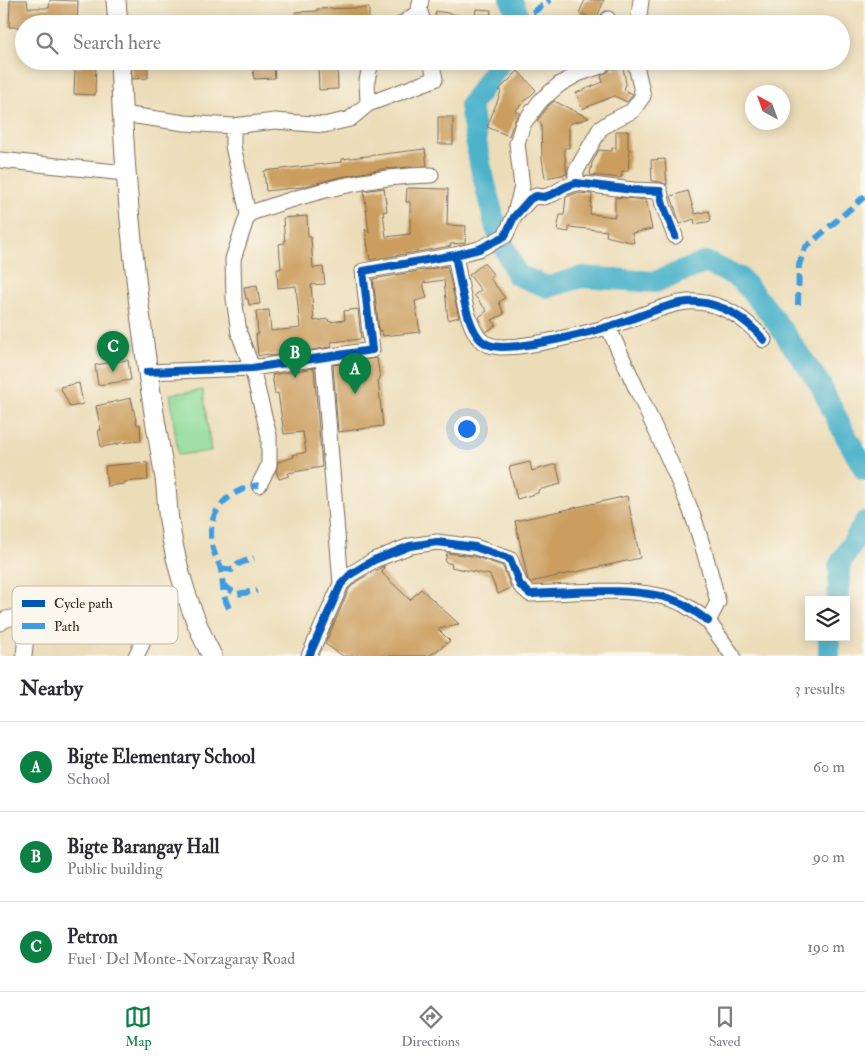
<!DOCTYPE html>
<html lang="en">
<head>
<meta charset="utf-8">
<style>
  :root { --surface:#fff; --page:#f2f2f3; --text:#2b2b33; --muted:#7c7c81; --line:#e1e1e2; --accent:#0b8043 }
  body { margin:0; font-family:"IM FELL Double Pica",serif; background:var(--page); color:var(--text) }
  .controls { position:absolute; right:15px; bottom:15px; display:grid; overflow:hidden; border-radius:0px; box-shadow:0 2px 12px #0003 }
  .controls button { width:45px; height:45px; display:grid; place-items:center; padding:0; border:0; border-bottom:1px solid var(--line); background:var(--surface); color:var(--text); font:25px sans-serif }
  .compass { position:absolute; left:745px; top:85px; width:45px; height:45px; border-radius:50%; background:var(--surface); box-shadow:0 2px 12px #0003; rotate:319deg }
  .you { position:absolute; left:466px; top:428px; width:18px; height:18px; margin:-12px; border:4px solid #fff; border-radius:50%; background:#1a73e8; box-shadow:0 0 0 8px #1a73e833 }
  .badge { display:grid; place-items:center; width:32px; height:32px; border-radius:50%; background:var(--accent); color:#fff; font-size:16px; font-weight:700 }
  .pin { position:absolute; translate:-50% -41px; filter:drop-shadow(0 1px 2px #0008) }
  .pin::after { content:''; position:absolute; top:26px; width:18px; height:15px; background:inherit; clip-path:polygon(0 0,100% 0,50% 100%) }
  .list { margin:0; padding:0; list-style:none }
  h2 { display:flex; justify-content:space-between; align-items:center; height:65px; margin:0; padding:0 20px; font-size:21px }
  h2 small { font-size:16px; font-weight:400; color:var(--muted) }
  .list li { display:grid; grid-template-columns:32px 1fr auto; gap:15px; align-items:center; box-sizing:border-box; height:90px; padding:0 20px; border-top:1px solid var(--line) }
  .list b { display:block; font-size:19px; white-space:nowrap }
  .list p { margin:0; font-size:16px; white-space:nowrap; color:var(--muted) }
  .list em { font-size:16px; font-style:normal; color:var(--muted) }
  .icon { flex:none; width:28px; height:28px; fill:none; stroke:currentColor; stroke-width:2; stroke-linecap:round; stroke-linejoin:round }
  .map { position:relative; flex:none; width:865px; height:656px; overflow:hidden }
  .search { position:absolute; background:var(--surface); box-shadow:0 2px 12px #0003; left:15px; right:15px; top:15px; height:55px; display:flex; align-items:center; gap:12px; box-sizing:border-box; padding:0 18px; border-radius:28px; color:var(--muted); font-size:19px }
  .sheet { height:335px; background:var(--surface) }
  nav { display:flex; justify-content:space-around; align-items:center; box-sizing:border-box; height:70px; border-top:1px solid var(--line); background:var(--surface); font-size:14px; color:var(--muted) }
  nav a { display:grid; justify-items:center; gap:2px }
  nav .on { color:var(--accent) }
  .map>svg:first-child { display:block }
  .green { fill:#8ddb99; stroke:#64825c }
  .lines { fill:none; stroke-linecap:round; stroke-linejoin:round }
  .river { stroke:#4bb2ca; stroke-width:22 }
  .building { fill:#cb9e5e }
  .minor-casing { stroke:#796954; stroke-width:17 }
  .major-casing { stroke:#796954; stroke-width:21 }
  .minor { stroke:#fff; stroke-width:15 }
  .major { stroke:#fff; stroke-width:19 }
  .quiet { stroke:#3f9ce0; stroke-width:6; stroke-dasharray:12 6; stroke-linecap:butt }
  .cycleway-casing { stroke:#fbf7ec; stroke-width:11 }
  .cycleway { stroke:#0057b8; stroke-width:8 }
  .key { fill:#fbf7ec; stroke:#c1baae; stroke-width:1 }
  .key-label { font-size:14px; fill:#3b2a1e }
</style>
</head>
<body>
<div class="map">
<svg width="865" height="656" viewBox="0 0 865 656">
  <rect width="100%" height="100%" fill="#fbf7ec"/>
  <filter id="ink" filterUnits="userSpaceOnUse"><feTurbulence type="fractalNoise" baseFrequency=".02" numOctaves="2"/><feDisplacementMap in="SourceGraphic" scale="10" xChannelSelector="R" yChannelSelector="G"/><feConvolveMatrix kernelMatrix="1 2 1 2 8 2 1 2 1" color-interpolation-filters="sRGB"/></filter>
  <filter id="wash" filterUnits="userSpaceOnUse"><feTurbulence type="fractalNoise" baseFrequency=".0096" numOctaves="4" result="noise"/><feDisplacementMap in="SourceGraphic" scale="20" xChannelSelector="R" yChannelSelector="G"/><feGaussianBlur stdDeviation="1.12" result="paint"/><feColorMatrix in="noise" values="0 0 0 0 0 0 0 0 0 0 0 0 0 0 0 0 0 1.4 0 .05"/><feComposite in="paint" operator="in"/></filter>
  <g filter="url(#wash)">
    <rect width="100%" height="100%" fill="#ecddb9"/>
    <path class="green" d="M203,390L211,451L178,455L170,394Z"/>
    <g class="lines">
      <path class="river" d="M511,0L517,12L516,24
        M501,61L470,106L480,164L496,228L517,275L548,287L582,277L655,282L706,262L740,278L769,312L820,384L842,429L865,470
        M838,600C837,588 841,576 839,566L865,522
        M829,656V637"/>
    </g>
    <g id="blocks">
      <path class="building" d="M10,0H27L28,8H49L50,0L78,1L77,24H24V27H9Z
        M585,0H604L596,20L579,13Z
        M358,8H369V24H359V22L296,24L295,12L317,11V9Z
        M476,9L491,10L490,24H474Z
        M436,11L458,15L456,24L434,21Z
        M81,61H96L95,95L74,94L75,67H81Z
        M131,61H148V78L132,79Z
        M318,61H337L338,89L319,90Z
        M274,66L275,78L254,79L253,67Z
        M612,67L613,69L623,67L626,84L624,90L633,94L627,102L614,96L582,109L576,93L603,82L601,76L609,71Z
        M518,71L536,90L515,111L520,113L514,121L509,136L487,127L501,92L499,90Z
        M554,101L589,118L569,124V148H564L567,174L545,178L542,159L541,123L537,121L548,106Z
        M438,117H453V144H438Z
        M616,131H628V149H630L628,171H622L621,178L590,175L592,163L599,150L612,151V148H616Z
        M425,149L427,166L382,169L336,178L302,187L266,191L264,171L342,162V159Z
        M665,159L667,185L661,182L652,181L651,160Z
        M384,188L387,211L383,212L386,237L410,234V202H406L407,188L448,189L447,225L466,226L465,243L450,244L451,246L370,260L365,229L369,233L364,191Z
        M688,191L695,214L709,211L711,221L695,224L694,219L680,224L671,196Z
        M577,193L592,194L590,214L615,217V197L646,200L652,229L632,233L634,243L606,236L607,231L569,227V232L557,230L560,215H564L566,197Z
        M307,216L308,237H311L313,268L323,267L325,284L311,285L314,321L328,319L329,322L345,320L344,311L358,309L361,339L331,342L332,347L269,356L268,354L258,356L256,334H258L256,311L269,310L271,331L300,328L296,286L278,288L277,269H281L279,244L285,243L283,218Z
        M484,263L494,275L490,278L505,298L499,302L504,314L492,320L496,325L486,332L479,317L487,311L474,295L481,290L469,275Z
        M447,266L459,317L448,320L444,280L423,283L427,298L415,301L420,332L383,336L382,331H379L373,279Z
        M257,285L260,304L249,305L248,299H246L244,287Z
        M377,358L380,379L378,380L383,426L338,432L333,365Z
        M128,360L131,380L98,385L95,365Z
        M314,368L322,467L288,473L289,476L279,479L276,471L278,462L294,457L293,455L306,452L303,432L284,434L278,393L275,394L272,375Z
        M79,383L83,404L70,407L60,387Z
        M131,398L137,425L140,424L141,441L118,443V444L101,447L98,430H101L96,406Z
        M147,462L148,480L124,482V484L107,486L105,466Z
        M530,462L532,471L556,464L561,484L538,490V493L517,499L509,467Z
        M627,496L640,558L530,582L528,580L515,521Z
        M447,553L473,556L503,566L511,588L498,594L490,575L451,567L452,564L445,562Z
        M384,566L382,573L410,600L421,589L459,624L438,629L450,641L429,656H343L325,644L349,589L357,581Z"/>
    </g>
  </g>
  <g filter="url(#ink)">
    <use href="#blocks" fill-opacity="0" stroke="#796954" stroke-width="1"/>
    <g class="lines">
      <g class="minor-casing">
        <path id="minor" d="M421,0L419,9L424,24
          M608,19V24
          M402,24L420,11
          M638,24L641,0
          M368,104L367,81L371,61
          M122,114L185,123L233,126L275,121L324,125L350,119L368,104L435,79L431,61
          M233,126V146L248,214L233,259L234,298L239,333L252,368L269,436V465L259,485
          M0,160L125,173
          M576,183V171L600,129L610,122L632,111L643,96L635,61
          M515,213L522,187L517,143L523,124L541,100L560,84L578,74L601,66L604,61
          M248,214C308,193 367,176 431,175
          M455,255C459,275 466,328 482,341C492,349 507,347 519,346C551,342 593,332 623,322C644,315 675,300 697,302C725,304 747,320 764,340
          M608,326C635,388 666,448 691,511C702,540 710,572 718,602L708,621L733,656
          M323,357L341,584
          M147,372L252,368L372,350L363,271L455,255L479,249L505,236L514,217L530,199L536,196L544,197L553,194L565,187L576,183L633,190L660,191L663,205L675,236
          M0,623L6,619L28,615L73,612L137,605L185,594
          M24,656L28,615
          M136,656L142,644L137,605
          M309,656L341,584L351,574L374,560L410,546L437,542L475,547L510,559L520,585L530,594C571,592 646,585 683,604C692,609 700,615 708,621"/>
      </g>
      <g class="major-casing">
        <path id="major" d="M116,0L118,24
          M120,61C125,202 140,340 165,478C167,492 167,506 169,520C175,565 191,616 212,656"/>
      </g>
      <use href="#minor" class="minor"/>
      <use href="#major" class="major"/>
      <path class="quiet" d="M518,23L550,0
        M798,305L799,265L805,248L865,196
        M221,568L232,570L238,564L254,558
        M223,585L236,594L257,591
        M229,608C221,593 224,585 221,570C219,561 213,554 212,544C206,511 228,490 259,485"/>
      <g class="cycleway-casing">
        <path id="cycleway" d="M455,255C459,275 466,328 482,341C492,349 507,347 519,346C551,342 593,332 623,322C644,315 675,300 697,302C725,304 747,320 764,340
          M147,372L252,368L372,350L363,271L455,255L479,249L505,236L514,217L530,199L536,196L544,197L553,194L565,187L576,183L633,190L660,191L663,205L675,236
          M309,656L341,584L351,574L374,560L410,546L437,542L475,547L510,559L520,585L530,594C571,592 646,585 683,604C692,609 700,615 708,621"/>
      </g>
      <use href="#cycleway" class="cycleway"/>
    </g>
  </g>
  <rect x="12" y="586" width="166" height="58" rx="8" class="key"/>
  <rect x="22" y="600" width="23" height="7" fill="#0057b8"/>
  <rect x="22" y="623" width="23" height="6" fill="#3f9ce0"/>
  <g class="key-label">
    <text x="54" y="608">Cycle path</text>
    <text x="54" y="631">Path</text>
  </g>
</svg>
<div class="controls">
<button><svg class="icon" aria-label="layers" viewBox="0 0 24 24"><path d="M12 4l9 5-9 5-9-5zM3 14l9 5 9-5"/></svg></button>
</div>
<svg class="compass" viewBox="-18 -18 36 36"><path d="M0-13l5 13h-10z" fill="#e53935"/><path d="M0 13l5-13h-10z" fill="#7c7c81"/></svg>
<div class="you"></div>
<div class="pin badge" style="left:355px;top:394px">A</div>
<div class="pin badge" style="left:295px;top:378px">B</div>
<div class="pin badge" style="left:113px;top:372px">C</div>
<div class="search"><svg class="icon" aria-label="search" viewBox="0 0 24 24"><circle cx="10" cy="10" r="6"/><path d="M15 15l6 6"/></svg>Search here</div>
</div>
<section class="sheet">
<h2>Nearby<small>3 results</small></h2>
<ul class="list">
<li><span class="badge">A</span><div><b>Bigte Elementary School</b><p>School</p></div><em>60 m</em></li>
<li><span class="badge">B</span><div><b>Bigte Barangay Hall</b><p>Public building</p></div><em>90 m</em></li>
<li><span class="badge">C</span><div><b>Petron</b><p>Fuel · Del Monte-Norzagaray Road</p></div><em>190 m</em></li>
</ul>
</section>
<nav>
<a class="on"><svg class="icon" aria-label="map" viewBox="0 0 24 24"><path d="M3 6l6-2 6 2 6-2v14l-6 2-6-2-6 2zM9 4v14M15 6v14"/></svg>Map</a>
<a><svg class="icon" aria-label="directions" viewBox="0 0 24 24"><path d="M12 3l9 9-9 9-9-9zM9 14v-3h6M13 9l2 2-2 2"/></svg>Directions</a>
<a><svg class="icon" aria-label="saved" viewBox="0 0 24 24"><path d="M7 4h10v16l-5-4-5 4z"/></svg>Saved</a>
</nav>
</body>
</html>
